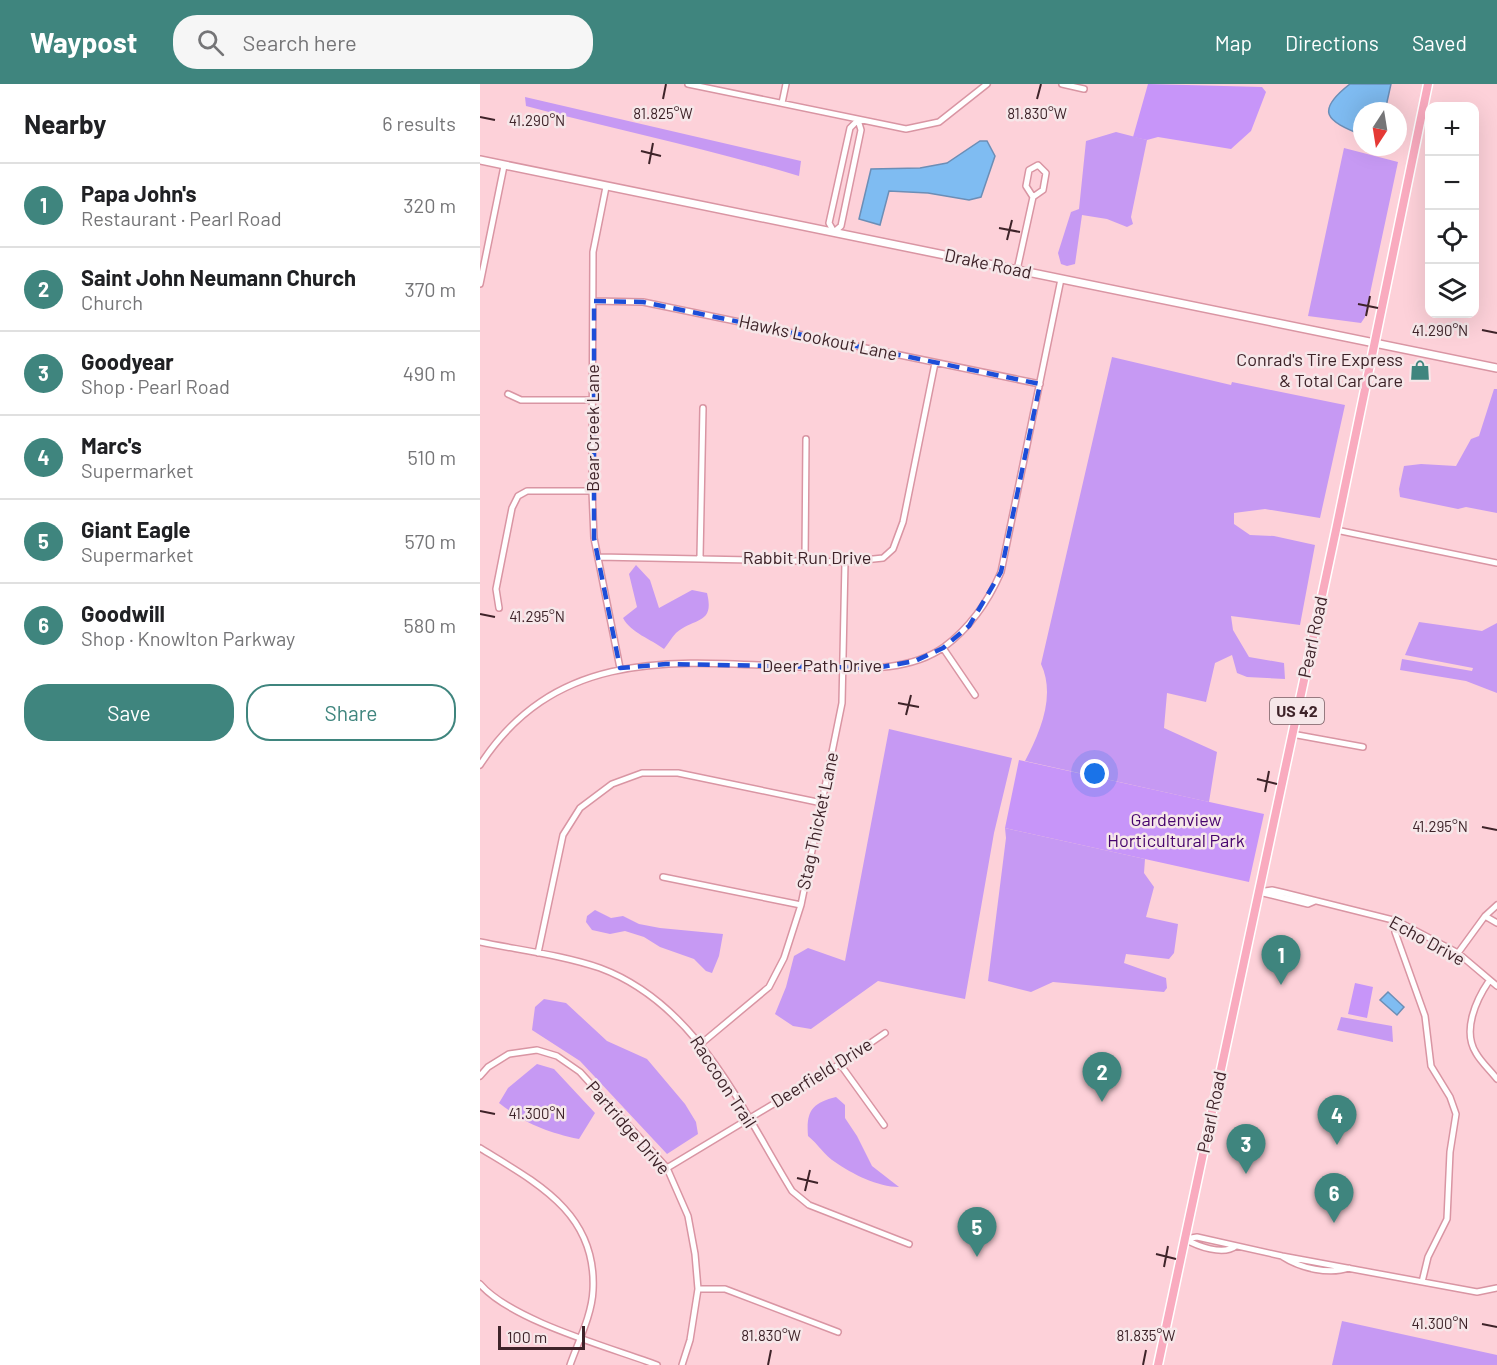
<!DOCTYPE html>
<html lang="en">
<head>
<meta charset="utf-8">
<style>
  :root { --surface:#fff; --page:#f6f6f6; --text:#202124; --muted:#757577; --line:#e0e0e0; --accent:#3f857e }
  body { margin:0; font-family:Barlow,sans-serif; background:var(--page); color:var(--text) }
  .controls { position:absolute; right:18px; top:18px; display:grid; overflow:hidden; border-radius:12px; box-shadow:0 6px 24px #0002 }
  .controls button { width:54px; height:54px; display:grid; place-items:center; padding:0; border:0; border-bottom:2px solid var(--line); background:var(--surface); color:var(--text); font:30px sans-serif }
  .compass { position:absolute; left:873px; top:18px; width:54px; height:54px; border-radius:50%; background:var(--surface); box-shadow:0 6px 24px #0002; rotate:192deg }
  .scale { position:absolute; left:18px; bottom:15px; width:87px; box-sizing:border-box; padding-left:6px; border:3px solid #3e2329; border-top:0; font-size:16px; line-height:21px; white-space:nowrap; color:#3e2329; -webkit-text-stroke:4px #f6e7e9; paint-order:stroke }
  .you { position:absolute; left:615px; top:690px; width:21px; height:21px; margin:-15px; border:4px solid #fff; border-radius:50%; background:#1a73e8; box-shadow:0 0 0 9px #1a73e833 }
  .badge { display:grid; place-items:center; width:39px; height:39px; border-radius:50%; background:var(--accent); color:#fff; font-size:20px; font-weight:700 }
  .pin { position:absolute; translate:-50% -50px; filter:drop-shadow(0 2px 3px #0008) }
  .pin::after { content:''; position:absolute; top:32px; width:21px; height:18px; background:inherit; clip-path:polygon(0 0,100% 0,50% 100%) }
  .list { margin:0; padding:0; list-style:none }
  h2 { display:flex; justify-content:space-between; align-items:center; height:78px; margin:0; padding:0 24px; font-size:26px }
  h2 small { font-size:20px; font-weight:400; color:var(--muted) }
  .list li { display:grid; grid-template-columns:39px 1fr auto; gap:18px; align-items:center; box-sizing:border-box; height:84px; padding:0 24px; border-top:2px solid var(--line) }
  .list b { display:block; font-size:22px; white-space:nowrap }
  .list p { margin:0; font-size:20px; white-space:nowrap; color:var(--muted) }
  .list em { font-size:20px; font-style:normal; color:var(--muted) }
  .actions { display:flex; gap:12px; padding:18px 24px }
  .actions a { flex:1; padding:14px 0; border:2px solid var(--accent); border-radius:24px; text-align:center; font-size:21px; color:var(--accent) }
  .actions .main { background:var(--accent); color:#fff }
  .icon { flex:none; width:33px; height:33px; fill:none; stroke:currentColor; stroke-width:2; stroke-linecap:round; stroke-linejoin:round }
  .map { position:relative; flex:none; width:1017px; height:1281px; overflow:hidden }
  header { display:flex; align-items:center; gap:36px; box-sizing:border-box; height:84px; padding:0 30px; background:var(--accent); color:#fff }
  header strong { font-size:28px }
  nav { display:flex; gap:33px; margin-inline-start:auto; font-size:21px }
  .search { width:420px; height:54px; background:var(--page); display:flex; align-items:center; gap:15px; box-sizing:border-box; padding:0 21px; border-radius:24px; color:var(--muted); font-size:22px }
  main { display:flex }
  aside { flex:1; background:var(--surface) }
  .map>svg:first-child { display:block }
  .green { fill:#c795f9 }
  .forest { fill:#c699f3 }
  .water { fill:#7fbcf2; stroke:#6c8eb6; stroke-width:1.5 }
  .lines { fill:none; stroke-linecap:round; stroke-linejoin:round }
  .minor-casing { stroke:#d995a3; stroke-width:8 }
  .tertiary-casing { stroke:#d995a3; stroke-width:10 }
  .primary-casing { stroke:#fff; stroke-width:11 }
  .minor { stroke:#fff; stroke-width:5 }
  .tertiary { stroke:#fff; stroke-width:7 }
  .primary { stroke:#f9abbf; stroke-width:8 }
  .marked { fill:none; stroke:#1d4ed8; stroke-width:4.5; stroke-dasharray:12 8; stroke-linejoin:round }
  .ticks { fill:none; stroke:#3e2329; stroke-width:2 }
  .labels { text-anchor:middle; stroke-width:5; stroke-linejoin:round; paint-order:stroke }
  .shield { fill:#f6e7e9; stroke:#755e63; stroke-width:1.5 }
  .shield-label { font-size:16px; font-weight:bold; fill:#3e2329 }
  .street-label { font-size:18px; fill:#3e2329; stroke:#f6e7e9 }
  .poi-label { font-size:18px; fill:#3e2329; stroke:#f6e7e9; text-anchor:end }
  .park-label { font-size:18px; fill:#46036d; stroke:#f6e7e9 }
  .ticks-label { font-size:15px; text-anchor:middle; fill:#3e2329; stroke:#f6e7e9; stroke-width:5; stroke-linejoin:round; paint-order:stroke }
</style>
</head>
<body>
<header>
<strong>Waypost</strong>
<div class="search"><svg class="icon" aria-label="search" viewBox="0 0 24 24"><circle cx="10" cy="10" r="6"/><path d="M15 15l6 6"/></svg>Search here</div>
<nav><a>Map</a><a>Directions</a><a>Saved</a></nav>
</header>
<main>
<aside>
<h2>Nearby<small>6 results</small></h2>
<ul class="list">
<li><span class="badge">1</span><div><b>Papa John's</b><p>Restaurant · Pearl Road</p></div><em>320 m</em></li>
<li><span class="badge">2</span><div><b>Saint John Neumann Church</b><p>Church</p></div><em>370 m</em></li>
<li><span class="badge">3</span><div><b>Goodyear</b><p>Shop · Pearl Road</p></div><em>490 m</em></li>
<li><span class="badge">4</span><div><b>Marc's</b><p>Supermarket</p></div><em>510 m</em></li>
<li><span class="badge">5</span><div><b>Giant Eagle</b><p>Supermarket</p></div><em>570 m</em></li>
<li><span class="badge">6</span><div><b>Goodwill</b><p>Shop · Knowlton Parkway</p></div><em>580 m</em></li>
</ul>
<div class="actions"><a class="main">Save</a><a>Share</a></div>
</aside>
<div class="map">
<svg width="1017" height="1281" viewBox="0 0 1017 1281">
  <rect width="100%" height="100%" fill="#fdd1d9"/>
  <path class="green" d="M668,0L782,3L786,8L771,47L751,65L678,53L667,56L653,53Z
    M539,676L784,730L769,798L525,744Z
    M875,899L893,903L887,934L868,930Z"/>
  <path class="forest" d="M45,13L321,77L319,92C229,65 137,46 46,22Z
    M636,48L667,56L651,133L653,140L647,143L627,135L602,131L595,180L587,182L581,180L578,169L591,128L599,125L606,57Z
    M864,64L918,78L885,233L881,239L828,232Z
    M632,273L751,301L752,298L865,321L840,434L785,425L754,429V440L770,451L794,452L835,461L820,541L751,532L753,546L769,573L804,579L805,595L767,593L757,589L752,571L735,579L726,618L687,609L684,644L737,668L729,718L545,677C560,648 576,612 561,580Z
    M1014,305H1017V429L986,423L978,425L920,413L919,405L924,382L941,380L976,382L991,355L999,352Z
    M156,481L170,496L179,524L212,506L227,509C235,541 214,533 196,549C192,553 188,560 184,565C171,555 151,549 143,534L157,523L149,490Z
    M939,538L1002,547L1017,539V609L986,597L920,586L922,575L992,587L993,584L925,571Z
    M409,645L532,674L514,749L485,915L398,897L331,945L313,942L295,930L306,903L314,872L328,864L365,877Z
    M525,744L665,775L664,789L674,803L666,833L698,840L694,869L689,875L646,870L644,879L686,894L687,904L684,908L573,898L551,908L508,897L526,754Z
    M115,826L131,834L143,832L159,840L180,844L243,850L239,872L232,889L226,887L214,875L180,863L164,853L145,847L130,850L112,846L106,838L107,832Z
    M64,915L86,919L127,957L167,975L205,1020L216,1038L218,1050L187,1070L100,977L52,946L55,923Z
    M861,933L912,942L913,958L857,946Z
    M57,980L74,985L115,1029L99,1055C66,1048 46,1040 19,1019L28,1004Z
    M356,1013L365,1021V1034L377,1052L392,1082L419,1103C398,1103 372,1090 355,1078C345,1072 338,1060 328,1052C326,1027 332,1019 356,1013Z
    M862,1237L1017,1271V1281H852Z"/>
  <path class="water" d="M870,0H911L905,27H882V51C847,37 834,28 870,0Z
    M500,57H507L515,72L501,113L489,116L448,109L409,107L400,141L379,135L391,85L440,84L467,79Z
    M908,908L924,923L917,931L900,916Z"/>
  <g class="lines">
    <g class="minor-casing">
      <path id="minor" d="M208,0L426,45L459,38L507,0
        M582,0L604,5
        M302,19L306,0
        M378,36L381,46L361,142L354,148L349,139L370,44Z
        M126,103L113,168L112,407L114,454L140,584
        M537,186L553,113L563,106L566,89L558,81L549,86L546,102L553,113
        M0,200L24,82
        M114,217L163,218L560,300
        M28,310L41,316H113
        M856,446L1017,479
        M118,473L365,478L403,474L413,465L423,438L455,279
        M220,473L223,324
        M325,476L326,355
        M19,524L16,505L32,424L38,412L47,407H112
        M463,564L495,611
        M812,650L883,663
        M0,681C84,552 218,581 350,584C388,585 432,586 464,563C491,543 508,518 521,488L581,195
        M183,793L321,821
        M778,808L792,806L805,809L917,837L978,869L1017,902
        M779,808L828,820L835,817
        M1005,832L1017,839
        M917,837L915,848L945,932L951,982L970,1013L976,1030L970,1068L967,1135L948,1173L942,1198
        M0,858C39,866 82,871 120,884C217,920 261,1024 312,1107L329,1121L429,1160
        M58,869L83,751L100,724L132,700L162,689H198L342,719
        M978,869L1005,832L1017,821
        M1009,897C996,916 982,947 996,969C1001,978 1010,986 1017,995
        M222,959L289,903L304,874L321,821L362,619L365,478
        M360,980L404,1041
        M0,992L8,983L29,970L57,966L77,972L100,988L187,1084L208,1132L215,1170L218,1205L210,1256L202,1281
        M0,1064C57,1099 117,1129 113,1206C112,1231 98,1258 90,1281
        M187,1084L360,980L405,949
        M705,1155L717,1153L802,1172L997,1208L1017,1204
        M705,1155C717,1162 743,1172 756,1162
        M803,1173C820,1184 849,1191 869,1184
        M0,1200C32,1237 129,1263 177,1281
        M218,1205H245L358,1248"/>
    </g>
    <g class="tertiary-casing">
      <path id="tertiary" d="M0,76L1017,284"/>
    </g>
    <g class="primary-casing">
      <path id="primary" d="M678,1281L856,446L948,0"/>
    </g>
    <use href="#minor" class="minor"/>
    <use href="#tertiary" class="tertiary"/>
    <use href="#primary" class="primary"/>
  </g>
  <path class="marked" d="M114,217L163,218L560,300L521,488L489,542L463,564L435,577L396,584L186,580L140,584L114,454Z"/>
  <path class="ticks" d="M183,15L186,0M557,15L561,0M0,33L15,36M161,67L181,72M169,80L173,59M519,144L540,148M527,156L532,136M878,220L898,224M886,232L890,212M1002,246L1017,249M0,530L15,533M418,619L439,623M426,631L431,611M777,695L797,700M785,708L789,687M1002,743L1017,746M0,1027L15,1030M317,1094L338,1099M325,1107L330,1086M676,1170L696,1175M684,1183L688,1162M1002,1240L1017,1243M288,1281L291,1266M663,1281L666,1266"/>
  <defs>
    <g id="shop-bare" transform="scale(1.62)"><path d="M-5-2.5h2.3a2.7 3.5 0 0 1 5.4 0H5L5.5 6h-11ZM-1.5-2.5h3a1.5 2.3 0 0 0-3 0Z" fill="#3f857e" stroke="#f6e7e9" stroke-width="2.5" paint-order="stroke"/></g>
  </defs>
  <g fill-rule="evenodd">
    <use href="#shop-bare" x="940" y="286"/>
  </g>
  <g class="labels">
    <rect class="shield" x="790" y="614" width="54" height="26" rx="4.5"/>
    <g class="shield-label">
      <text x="817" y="633">US 42</text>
    </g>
    <g class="street-label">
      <text transform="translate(508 180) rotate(12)" y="6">Drake Road</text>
      <text transform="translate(338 254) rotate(12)" y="6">Hawks Lookout Lane</text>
      <text transform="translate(113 344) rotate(-90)" y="6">Bear Creek Lane</text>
      <text x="327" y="480">Rabbit Run Drive</text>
      <text transform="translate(833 553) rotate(-78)" y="6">Pearl Road</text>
      <text x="342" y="588">Deer Path Drive</text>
      <text transform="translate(338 737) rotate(-78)" y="6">Stag Thicket Lane</text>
      <text transform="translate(947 857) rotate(29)" y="6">Echo Drive</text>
      <text transform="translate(342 989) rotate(-32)" y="6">Deerfield Drive</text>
      <text transform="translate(243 998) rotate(57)" y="6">Raccoon Trail</text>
      <text transform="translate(732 1028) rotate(-78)" y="6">Pearl Road</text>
      <text transform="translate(148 1044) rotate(49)" y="6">Partridge Drive</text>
    </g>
    <g class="poi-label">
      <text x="923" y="282">Conrad's Tire Express<tspan x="923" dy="21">&amp; Total Car Care</tspan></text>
    </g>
    <g class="park-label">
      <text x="696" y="742">Gardenview<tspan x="696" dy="21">Horticultural Park</tspan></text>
    </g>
  </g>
  <g class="ticks-label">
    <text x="183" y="35">81.825°W</text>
    <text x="557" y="35">81.830°W</text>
    <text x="57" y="42">41.290°N</text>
    <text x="960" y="252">41.290°N</text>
    <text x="57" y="538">41.295°N</text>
    <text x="960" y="748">41.295°N</text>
    <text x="57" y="1035">41.300°N</text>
    <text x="960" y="1245">41.300°N</text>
    <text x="291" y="1257">81.830°W</text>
    <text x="666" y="1257">81.835°W</text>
  </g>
</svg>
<div class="controls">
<button>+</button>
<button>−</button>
<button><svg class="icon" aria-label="locate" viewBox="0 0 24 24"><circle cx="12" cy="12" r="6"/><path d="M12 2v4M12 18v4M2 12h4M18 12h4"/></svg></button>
<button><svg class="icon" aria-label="layers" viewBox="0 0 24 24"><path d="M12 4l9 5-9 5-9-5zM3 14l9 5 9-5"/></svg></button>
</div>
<svg class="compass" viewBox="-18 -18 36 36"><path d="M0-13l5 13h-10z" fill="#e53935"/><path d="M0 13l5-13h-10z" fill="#757577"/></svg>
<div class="scale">100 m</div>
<div class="you"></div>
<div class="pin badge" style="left:801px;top:901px">1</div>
<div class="pin badge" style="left:622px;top:1018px">2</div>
<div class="pin badge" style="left:766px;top:1090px">3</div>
<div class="pin badge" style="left:857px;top:1061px">4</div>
<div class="pin badge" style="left:497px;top:1173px">5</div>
<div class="pin badge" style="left:854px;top:1139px">6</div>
</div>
</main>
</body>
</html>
